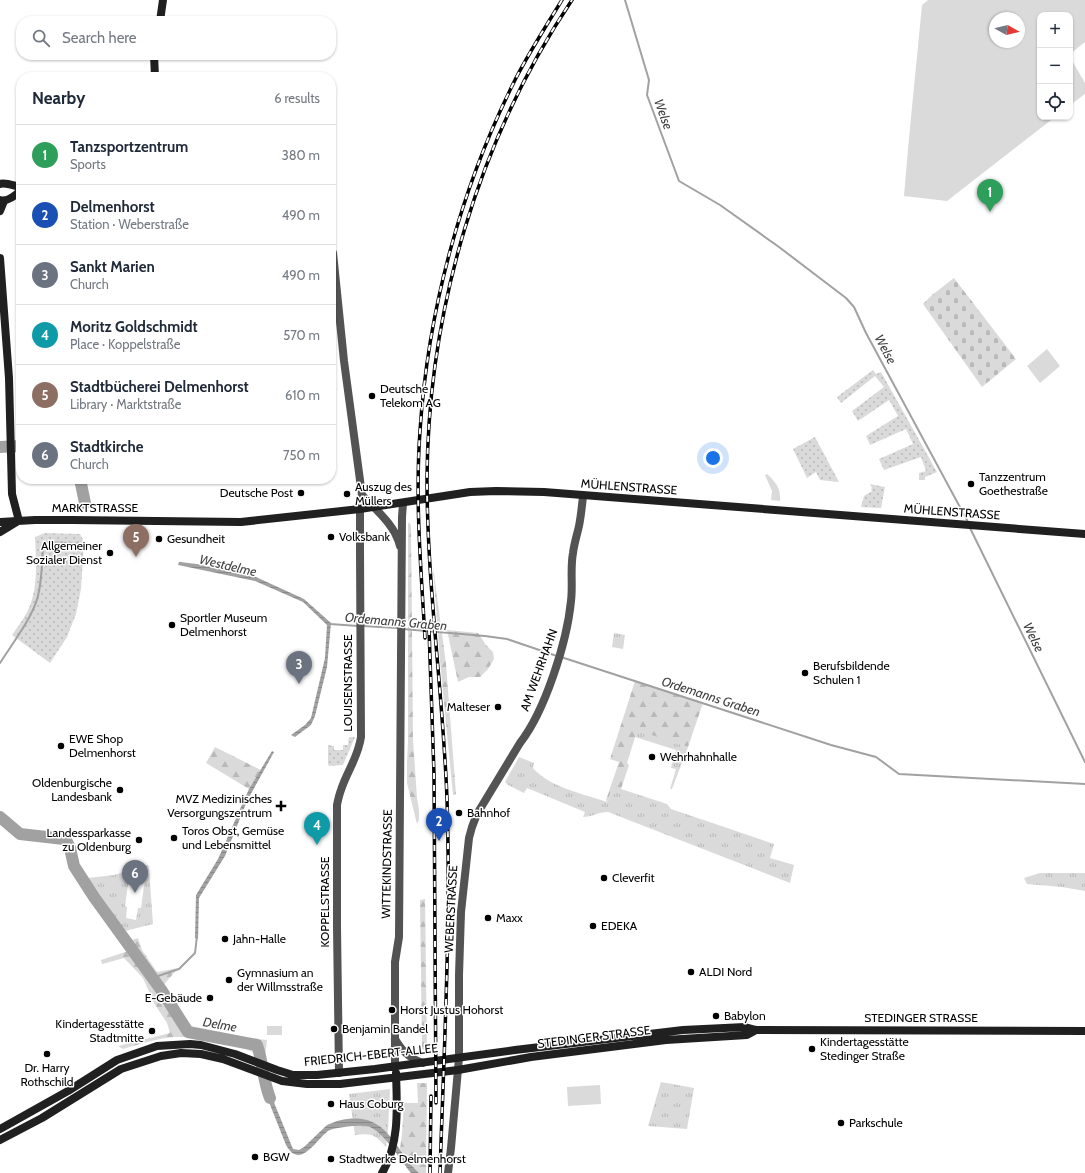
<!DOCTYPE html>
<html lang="en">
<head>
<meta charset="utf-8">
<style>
  :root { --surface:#fff; --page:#f2f2f3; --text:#1f2937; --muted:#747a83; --line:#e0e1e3; --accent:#000 }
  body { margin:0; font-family:Cabin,sans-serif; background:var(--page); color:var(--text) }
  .controls { position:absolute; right:12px; top:12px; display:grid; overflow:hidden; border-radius:8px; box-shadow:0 1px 3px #0004 }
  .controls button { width:36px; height:36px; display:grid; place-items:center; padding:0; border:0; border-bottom:1px solid var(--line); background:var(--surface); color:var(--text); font:20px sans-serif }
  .compass { position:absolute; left:989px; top:12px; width:36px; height:36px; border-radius:50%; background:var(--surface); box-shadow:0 1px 3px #0004; rotate:98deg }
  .you { position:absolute; left:713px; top:458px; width:14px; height:14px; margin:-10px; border:3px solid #fff; border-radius:50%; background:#1a73e8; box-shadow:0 0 0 6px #1a73e833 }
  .badge { display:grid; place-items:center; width:26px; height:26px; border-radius:50%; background:var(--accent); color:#fff; font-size:13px; font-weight:700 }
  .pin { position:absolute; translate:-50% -33px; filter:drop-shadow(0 1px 2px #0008) }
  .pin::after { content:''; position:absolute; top:21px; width:14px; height:12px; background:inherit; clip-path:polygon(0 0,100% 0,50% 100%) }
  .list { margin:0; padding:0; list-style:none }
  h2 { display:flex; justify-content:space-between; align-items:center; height:52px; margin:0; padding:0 16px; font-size:17px }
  h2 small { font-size:13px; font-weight:400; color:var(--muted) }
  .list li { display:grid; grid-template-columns:26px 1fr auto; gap:12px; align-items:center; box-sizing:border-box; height:60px; padding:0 16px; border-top:1px solid var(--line) }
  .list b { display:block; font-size:15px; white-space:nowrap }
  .list p { margin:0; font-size:13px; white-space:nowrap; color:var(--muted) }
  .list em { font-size:13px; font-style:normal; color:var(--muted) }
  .icon { flex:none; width:22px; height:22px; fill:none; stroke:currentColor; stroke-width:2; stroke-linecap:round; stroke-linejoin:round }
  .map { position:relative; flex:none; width:1085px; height:1173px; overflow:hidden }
  .search { position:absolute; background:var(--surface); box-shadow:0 1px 3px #0004; left:16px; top:16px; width:320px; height:44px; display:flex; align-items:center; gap:10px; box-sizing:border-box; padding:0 14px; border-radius:16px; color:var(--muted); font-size:15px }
  .panel { position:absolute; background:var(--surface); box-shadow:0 1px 3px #0004; left:16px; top:72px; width:320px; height:412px; border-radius:16px }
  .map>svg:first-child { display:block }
  .grass { fill:url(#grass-dots) }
  .forest { fill:url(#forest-firs) }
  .cemetery { fill:url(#cemetery-stones) }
  .park { fill:url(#park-tufts); fill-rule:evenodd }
  .garden { fill:#dadada; fill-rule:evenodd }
  .water { fill:url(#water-rules) }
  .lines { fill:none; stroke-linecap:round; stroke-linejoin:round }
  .stream { stroke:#a1a1a1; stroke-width:2 }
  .river { stroke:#a1a1a1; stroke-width:12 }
  .tertiary { stroke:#535353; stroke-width:8 }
  .secondary { stroke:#202020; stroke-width:8 }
  .rail-casing { stroke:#000; stroke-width:3.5 }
  .rail { stroke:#fff; stroke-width:2; stroke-dasharray:6; stroke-linecap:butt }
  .poi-dot { fill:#000; stroke:#fff; stroke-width:1.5 }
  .labels { text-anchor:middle; stroke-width:3; stroke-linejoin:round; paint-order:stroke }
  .poi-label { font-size:12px; fill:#000; stroke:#fff; text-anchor:start }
  .street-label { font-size:12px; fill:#000; stroke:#fff }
  .water-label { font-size:13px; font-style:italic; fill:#424242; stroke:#fff }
</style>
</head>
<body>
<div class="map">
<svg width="1085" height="1173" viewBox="0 0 1085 1173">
  <defs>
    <pattern id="grass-dots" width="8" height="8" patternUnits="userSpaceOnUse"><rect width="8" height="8" fill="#dadada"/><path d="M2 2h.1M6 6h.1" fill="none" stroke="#b9b9b9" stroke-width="1.8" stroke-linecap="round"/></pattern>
    <pattern id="forest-firs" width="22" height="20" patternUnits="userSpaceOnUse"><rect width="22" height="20" fill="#dadada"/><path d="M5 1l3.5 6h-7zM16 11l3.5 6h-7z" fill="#b9b9b9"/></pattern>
    <pattern id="cemetery-stones" width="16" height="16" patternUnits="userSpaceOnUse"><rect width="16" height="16" fill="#dadada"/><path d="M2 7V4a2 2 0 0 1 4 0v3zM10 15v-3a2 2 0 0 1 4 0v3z" fill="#b9b9b9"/></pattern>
    <pattern id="park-tufts" width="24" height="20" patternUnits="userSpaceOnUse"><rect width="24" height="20" fill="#dadada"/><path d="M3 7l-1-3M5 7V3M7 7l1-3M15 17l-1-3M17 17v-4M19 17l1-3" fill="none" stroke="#b9b9b9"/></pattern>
    <pattern id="water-rules" width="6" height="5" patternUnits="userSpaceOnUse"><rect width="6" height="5" fill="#a1a1a1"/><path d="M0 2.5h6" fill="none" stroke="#898989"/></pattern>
  </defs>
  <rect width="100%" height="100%" fill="#fff"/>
  <path class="grass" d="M873,370L876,374L881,372L937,472L925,477V480H919V473L926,471L921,457L884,470L879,459L913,444L906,429L870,445L866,436L898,416L889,400L858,421L852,411L884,387L875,376L841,403L837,397Z
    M815,437L839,482L820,480L816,472L807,478L793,449Z
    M870,484L885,487L881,508L861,507L864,496L872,491L871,489L872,488Z
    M45,533L80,534L84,542L81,589L76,614L67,637L50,663L12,635C17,628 22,621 26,614C39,591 36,562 35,537Z
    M349,737H355L343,765L329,766L328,764V745L334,746V750H343V745H348Z"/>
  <path class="forest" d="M409,522L411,526L413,739L417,798L419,810V820L417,824L407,783V762L408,743V524Z
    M433,566L446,664L456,794L453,795L440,661Z
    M447,630L478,633L486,645L493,652L494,659L488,669L480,677H469L458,682Z
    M635,681L703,703L688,747L637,731L627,763L629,765L621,789H612L607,802L606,800L619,762L610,759Z
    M215,747L261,770L249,789L206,763Z
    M425,899L427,1048L425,1050L422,1049L420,900Z
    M138,938L142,950L157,972L178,968L162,987L189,1030L211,1035L267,1040L265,1057C238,1045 207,1036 176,1037C158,1038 140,1044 123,1049L118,1046L170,1033L167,1023L154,1003L143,978L124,958L102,964L101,960L134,949L129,941Z
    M417,1083H427L426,1173H419L416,1171L400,1149L402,1134L404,1103H418Z"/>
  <path class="cemetery" d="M954,278L1016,359L982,387L923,304L932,295Z"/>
  <path class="park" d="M614,633L625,635L623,649L612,647Z
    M637,730L688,747L672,789H670L676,769L671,768L676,750L635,737Z
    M519,757L534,763L533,768C549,787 584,794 607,802L612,789H621L667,804L671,809L774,844L770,858L794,865L790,883L608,812C598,812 592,817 583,817L585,812L527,788L524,793L508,785L505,782Z
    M148,865L149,869L153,924L125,931L88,878L114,875ZM135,870L142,871L141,878L145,879L141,908H138L136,920L126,918L127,907L125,906L129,877H133Z
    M1040,873H1085V891L1062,887L1027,884L1024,878Z
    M661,1082L694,1088L687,1129L648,1126Z
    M390,1089L388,1130L386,1147C375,1134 371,1133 355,1135L349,1094Z"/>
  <path class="garden" d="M928,0H1085V42L1070,54V15H1040V117H1055L947,201L904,196C909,132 916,69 922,5ZM995,18H1019V42H995Z
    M1070,57L1085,83V94L1070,105Z
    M1047,349L1060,366L1040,383L1027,366Z
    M767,474C776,482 781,489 780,501L771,500L772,491L765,475Z
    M267,1026H282V1035H267Z
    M600,1085L601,1104L568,1106L567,1087Z"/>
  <path class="water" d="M179,562L197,564L256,577L304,599L331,623L327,667L315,716L311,725L295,737L291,735L305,725L311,718L325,658L327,625L303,602L255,581L178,565Z
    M272,751L274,752L247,801L225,856L199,898L198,939L195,938L196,895L218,859L249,789Z
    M261,1082L268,1084L275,1105L293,1149L299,1150L304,1147L327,1125C341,1118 362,1115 376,1124C387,1130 396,1144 403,1154C408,1160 413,1168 419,1173H411C401,1161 383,1130 367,1126C359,1125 334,1127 328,1131C315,1141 300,1170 286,1145Z"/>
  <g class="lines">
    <path class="stream" d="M625,0L649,80L647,95L679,181L720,205L779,247L846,298L854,307L866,333L968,522
      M970,528L1085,762
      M330,624L358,626
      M363,626L398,628
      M403,629L485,636L507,639L557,656
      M561,657L831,745L876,757L899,774L1085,784
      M0,663C12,644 33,617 38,596C42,580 42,563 43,546L45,542L81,544
      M152,978L179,969L195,953L197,936"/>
    <path class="river" d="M0,447L21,446
      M80,479L85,503
      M0,817L20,834L64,839L67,842L70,848L74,866L94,897L162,991L188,1032L257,1045C263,1062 263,1081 270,1098"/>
    <path class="tertiary" d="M331,248L333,253L344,361L362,495L360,509V551L361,737C358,758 347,771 341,790C339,795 338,800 337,805V927L339,1073
      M362,495C376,510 395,525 400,546
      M395,1039C402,1051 409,1058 423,1063
      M395,1066V962L399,937L402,517L403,503
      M448,1173L451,1148L459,1058V975L461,912L469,838L472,827L477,814L520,743C545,711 567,642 571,601C573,585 570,569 573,553C574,544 577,535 579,526C581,516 582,506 583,496"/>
    <path class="secondary" d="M160,21L163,0
      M154,55L155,77
      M0,184C6,182 14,186 21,187
      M0,200C7,202 16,195 21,190
      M0,211L4,201
      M0,258L9,378L12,494L19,521
      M0,522L35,520H72L241,522L360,509L470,492L496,491L544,492L1085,534
      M0,532L18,521
      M0,1129L68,1091L117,1060L157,1046L190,1044L201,1045L235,1054L277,1070L293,1075H317L375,1069L515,1050L683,1030L745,1027L756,1030L1085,1031
      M0,1140L42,1118L121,1069L161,1056L181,1053L201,1054L223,1059L282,1081L307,1084H340L458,1070L531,1057L666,1040L747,1035L756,1030
      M382,1173C400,1144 397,1106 396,1073"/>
    <g class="rail-casing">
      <path id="rail" d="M429,629L434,774L436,1103
        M425,638C421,569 415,500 420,431C428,309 461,187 516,78C530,51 546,26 562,0
        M430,1173L431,1096
        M440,1173C444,1048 451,923 447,799C443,692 427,586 427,479C428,311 478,140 572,0"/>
    </g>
    <use href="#rail" class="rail"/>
  </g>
  <g class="poi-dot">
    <circle cx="372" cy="396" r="4"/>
    <circle cx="971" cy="484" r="4"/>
    <circle cx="301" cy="493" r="4"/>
    <circle cx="347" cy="494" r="4"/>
    <circle cx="331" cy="537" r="4"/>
    <circle cx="159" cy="539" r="4"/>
    <circle cx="110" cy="553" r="4"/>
    <circle cx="172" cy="625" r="4"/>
    <circle cx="805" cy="673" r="4"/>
    <circle cx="498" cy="707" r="4"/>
    <circle cx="61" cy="746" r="4"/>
    <circle cx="652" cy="757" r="4"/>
    <circle cx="120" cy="790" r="4"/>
    <path d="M279 800h4v4h4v4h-4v4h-4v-4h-4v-4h4z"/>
    <circle cx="459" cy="813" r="4"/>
    <circle cx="174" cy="838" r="4"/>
    <circle cx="139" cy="840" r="4"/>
    <circle cx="604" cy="878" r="4"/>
    <circle cx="488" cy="918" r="4"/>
    <circle cx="593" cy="926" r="4"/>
    <circle cx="225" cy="939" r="4"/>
    <circle cx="691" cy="972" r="4"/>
    <circle cx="229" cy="980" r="4"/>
    <circle cx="210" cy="998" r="4"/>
    <circle cx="392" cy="1010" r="4"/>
    <circle cx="716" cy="1016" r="4"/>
    <circle cx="334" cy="1029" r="4"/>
    <circle cx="152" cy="1031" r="4"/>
    <circle cx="812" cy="1049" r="4"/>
    <circle cx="47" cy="1054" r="4"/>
    <circle cx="331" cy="1104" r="4"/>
    <circle cx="841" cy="1123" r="4"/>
    <circle cx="255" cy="1157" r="4"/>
    <circle cx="331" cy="1159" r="4"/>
  </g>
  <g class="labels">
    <g class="poi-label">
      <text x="380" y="393">Deutsche<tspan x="380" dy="14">Telekom AG</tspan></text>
      <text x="979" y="481">Tanzzentrum<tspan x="979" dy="14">Goethestraße</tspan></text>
      <text x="355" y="491">Auszug des<tspan x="355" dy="14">Müllers</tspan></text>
      <text x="293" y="497" text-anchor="end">Deutsche Post</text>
      <text x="339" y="541">Volksbank</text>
      <text x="167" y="543">Gesundheit</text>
      <text x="102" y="550" text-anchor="end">Allgemeiner<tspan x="102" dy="14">Sozialer Dienst</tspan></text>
      <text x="180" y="622">Sportler Museum<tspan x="180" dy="14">Delmenhorst</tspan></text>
      <text x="813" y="670">Berufsbildende<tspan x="813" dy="14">Schulen 1</tspan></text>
      <text x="490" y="711" text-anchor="end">Malteser</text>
      <text x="69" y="743">EWE Shop<tspan x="69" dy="14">Delmenhorst</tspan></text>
      <text x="660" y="761">Wehrhahnhalle</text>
      <text x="112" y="787" text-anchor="end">Oldenburgische<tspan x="112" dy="14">Landesbank</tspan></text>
      <text x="272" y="803" text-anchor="end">MVZ Medizinisches<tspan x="272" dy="14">Versorgungszentrum</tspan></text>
      <text x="467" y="817">Bahnhof</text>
      <text x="182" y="835">Toros Obst, Gemüse<tspan x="182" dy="14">und Lebensmittel</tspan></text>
      <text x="131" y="837" text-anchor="end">Landessparkasse<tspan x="131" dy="14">zu Oldenburg</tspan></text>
      <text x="612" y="882">Cleverfit</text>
      <text x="496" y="922">Maxx</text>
      <text x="601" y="930">EDEKA</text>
      <text x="233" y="943">Jahn-Halle</text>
      <text x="699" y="976">ALDI Nord</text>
      <text x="237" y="977">Gymnasium an<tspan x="237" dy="14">der Willmsstraße</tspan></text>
      <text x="202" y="1002" text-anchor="end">E-Gebäude</text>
      <text x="400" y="1014">Horst Justus Hohorst</text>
      <text x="724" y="1020">Babylon</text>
      <text x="144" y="1028" text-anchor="end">Kindertagesstätte<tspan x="144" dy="14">Stadtmitte</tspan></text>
      <text x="342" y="1033">Benjamin Bandel</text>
      <text x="820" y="1046">Kindertagesstätte<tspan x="820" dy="14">Stedinger Straße</tspan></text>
      <text x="47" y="1072" text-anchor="middle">Dr. Harry<tspan x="47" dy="14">Rothschild</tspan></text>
      <text x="339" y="1108">Haus Coburg</text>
      <text x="849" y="1127">Parkschule</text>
      <text x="263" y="1161">BGW</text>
      <text x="339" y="1163">Stadtwerke Delmenhorst</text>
    </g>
    <g class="street-label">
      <text transform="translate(629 487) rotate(4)" y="4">MÜHLENSTRASSE</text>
      <text x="95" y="512">MARKTSTRASSE</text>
      <text transform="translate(952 512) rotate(4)" y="4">MÜHLENSTRASSE</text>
      <text transform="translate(539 670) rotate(-70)" y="4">AM WEHRHAHN</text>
      <text transform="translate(348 683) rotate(-90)" y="4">LOUISENSTRASSE</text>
      <text transform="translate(387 864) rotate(-89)" y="4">WITTEKINDSTRASSE</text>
      <text transform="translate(325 902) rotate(-90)" y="4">KOPPELSTRASSE</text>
      <text transform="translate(451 909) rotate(-87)" y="4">WEBERSTRASSE</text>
      <text x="921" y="1022">STEDINGER STRASSE</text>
      <text transform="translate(594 1037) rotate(-7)" y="4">STEDINGER STRASSE</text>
      <text transform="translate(371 1055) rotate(-6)" y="4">FRIEDRICH-EBERT-ALLEE</text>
    </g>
    <g class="water-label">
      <text transform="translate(664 114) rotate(70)" y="5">Welse</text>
      <text transform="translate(886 349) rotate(62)" y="5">Welse</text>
      <text transform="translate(228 565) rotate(13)" y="5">Westdelme</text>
      <text transform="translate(396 621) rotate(5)" y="5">Ordemanns Graben</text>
      <text transform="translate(1034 637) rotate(64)" y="5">Welse</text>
      <text transform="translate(711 696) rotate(18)" y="5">Ordemanns Graben</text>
      <text transform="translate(220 1024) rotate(10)" y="5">Delme</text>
    </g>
  </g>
</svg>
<div class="controls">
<button>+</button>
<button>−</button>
<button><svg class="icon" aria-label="locate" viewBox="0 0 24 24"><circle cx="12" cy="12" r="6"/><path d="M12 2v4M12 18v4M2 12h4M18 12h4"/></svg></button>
</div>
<svg class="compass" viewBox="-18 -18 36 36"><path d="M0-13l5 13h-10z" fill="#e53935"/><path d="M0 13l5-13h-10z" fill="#747a83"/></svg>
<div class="you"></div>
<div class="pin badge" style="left:990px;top:212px;background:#2e9e5b">1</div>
<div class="pin badge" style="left:439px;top:841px;background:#1a4fb4">2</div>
<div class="pin badge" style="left:299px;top:684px;background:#6b7280">3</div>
<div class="pin badge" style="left:317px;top:845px;background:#0f9aa8">4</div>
<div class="pin badge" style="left:136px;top:557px;background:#8d6e63">5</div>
<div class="pin badge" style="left:135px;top:893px;background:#6b7280">6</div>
<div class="search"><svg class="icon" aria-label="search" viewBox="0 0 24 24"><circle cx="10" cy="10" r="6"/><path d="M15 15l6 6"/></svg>Search here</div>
<section class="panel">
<h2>Nearby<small>6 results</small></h2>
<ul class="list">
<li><span class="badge" style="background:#2e9e5b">1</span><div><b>Tanzsportzentrum</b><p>Sports</p></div><em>380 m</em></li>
<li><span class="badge" style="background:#1a4fb4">2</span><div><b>Delmenhorst</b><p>Station · Weberstraße</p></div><em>490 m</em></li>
<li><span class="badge" style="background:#6b7280">3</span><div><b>Sankt Marien</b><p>Church</p></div><em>490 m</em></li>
<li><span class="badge" style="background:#0f9aa8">4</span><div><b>Moritz Goldschmidt</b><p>Place · Koppelstraße</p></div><em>570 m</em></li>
<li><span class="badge" style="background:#8d6e63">5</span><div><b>Stadtbücherei Delmenhorst</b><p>Library · Marktstraße</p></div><em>610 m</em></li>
<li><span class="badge" style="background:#6b7280">6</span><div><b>Stadtkirche</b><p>Church</p></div><em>750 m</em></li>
</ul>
</section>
</div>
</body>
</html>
